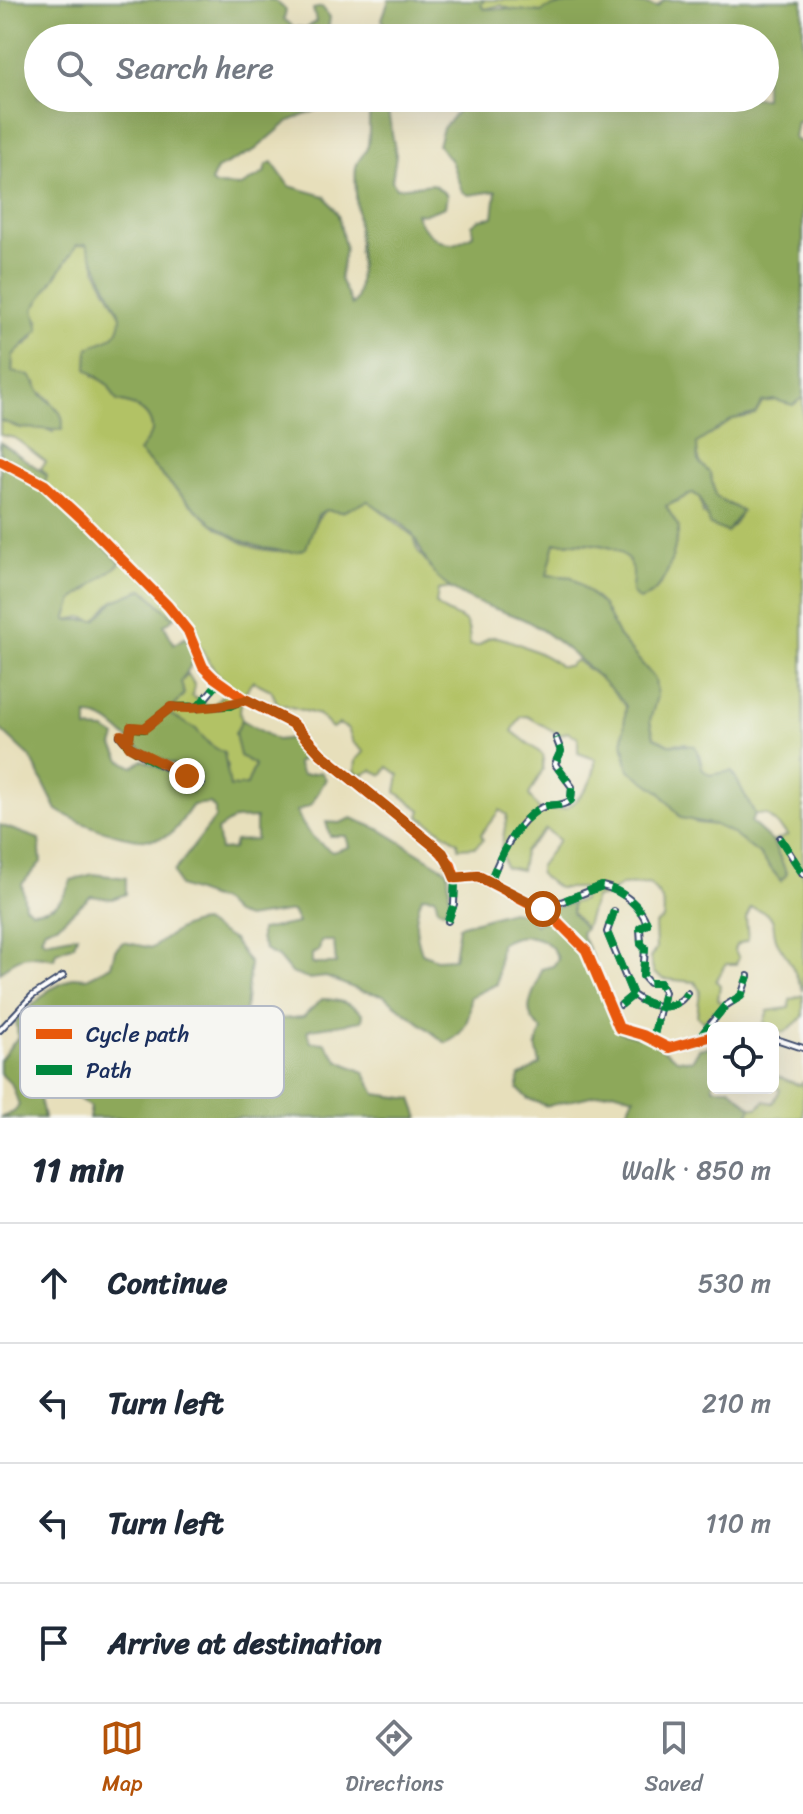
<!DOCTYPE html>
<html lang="en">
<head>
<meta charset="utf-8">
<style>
  :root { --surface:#fff; --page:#f2f2f3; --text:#1f2937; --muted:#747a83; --line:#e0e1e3; --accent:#b45309 }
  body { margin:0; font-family:Sriracha,sans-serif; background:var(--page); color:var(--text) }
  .controls { position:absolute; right:24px; bottom:24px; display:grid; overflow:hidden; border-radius:12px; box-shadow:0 8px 32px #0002 }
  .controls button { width:72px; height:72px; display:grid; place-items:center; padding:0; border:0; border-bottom:2px solid var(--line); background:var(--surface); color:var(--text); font:40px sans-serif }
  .stop { position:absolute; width:24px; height:24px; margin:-18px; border:6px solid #b45309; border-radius:50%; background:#fff }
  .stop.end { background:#b45309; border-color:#fff; box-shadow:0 2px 8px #0008 }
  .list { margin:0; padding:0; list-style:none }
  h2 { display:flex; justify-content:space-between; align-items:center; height:104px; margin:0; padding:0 32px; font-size:34px }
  h2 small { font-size:26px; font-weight:400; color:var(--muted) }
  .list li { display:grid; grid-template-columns:52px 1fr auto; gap:24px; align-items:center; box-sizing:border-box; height:120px; padding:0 32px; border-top:2px solid var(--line) }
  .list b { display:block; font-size:30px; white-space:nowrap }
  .list em { font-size:26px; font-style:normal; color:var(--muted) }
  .icon { flex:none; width:44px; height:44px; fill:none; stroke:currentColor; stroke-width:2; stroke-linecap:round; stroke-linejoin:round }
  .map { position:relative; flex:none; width:803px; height:1118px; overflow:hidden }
  .search { position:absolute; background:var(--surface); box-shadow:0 8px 32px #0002; left:24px; right:24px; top:24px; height:88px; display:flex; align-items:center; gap:20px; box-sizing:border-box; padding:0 28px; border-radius:44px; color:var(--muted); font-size:30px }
  .sheet { height:584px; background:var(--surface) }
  nav { display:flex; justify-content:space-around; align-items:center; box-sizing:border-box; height:112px; border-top:2px solid var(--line); background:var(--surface); font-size:22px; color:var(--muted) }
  nav a { display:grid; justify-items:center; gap:4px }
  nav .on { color:var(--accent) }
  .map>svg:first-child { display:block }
  .green { fill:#b2c265; stroke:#667862; stroke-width:2; fill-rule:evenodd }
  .forest { fill:#8da85a; stroke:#546c5c; stroke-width:2; fill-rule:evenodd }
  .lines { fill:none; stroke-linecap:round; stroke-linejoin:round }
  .street-casing { stroke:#3a496c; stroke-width:8 }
  .street { stroke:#fff; stroke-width:4 }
  .quiet { stroke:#00873e; stroke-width:8; stroke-dasharray:16 8; stroke-linecap:butt }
  .cycleway-casing { stroke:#f6f6f2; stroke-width:15 }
  .cycleway { stroke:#e8590c; stroke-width:10 }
  .route { stroke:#b45309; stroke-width:10 }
  .key { fill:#f6f6f2; stroke:#b4bac6; stroke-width:2 }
  .key-label { font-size:22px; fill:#1b2f5e }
</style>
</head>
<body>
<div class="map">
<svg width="803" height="1118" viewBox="0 0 803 1118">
  <rect width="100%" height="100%" fill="#f6f6f2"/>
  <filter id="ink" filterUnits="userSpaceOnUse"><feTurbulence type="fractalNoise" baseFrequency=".0125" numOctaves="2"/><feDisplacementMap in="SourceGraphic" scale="16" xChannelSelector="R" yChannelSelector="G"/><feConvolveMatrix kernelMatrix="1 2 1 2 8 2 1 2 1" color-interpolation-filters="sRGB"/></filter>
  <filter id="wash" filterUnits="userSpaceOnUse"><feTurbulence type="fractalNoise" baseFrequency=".006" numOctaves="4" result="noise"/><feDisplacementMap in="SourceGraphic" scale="32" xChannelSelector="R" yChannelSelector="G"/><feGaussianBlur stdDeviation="1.8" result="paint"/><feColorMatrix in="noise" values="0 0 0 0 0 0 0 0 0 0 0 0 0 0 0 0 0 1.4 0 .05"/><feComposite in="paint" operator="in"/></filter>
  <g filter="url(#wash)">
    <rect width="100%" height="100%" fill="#e7dfbb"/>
    <path class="green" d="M484,0H569L542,12L513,10L500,5L484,9L481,5Z
      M86,244L92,250L96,270L121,316V325L113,340L96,344L93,375L108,385L117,401C134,404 153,411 152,432L139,452C172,484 208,531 253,547C264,551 278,551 290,552L325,510L342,512L368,500L414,537L418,551L439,578L452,588L438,590L436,604C457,625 469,607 470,645L478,646C484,642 488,636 495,637C508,638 552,657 559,666H568L576,660L608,684L626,706L623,741L626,762L667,798L676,811L697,823L715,825L730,832L759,854L781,881L784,867L773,842L788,835L767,815L755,814L732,771L710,775L703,770L699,754L686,743L669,744L654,737L650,721L655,679L619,637L603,605L572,577L546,575L555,543C577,543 624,540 633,568C636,581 631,585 639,600C664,594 673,559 677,537C679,525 672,515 665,507L693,493L700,498L703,514L732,527L742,511L716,498C711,478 694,460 697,443L733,419L751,416L762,402L775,400L793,405L803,397V991C795,972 791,962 779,945C767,927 785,916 751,908L746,918L748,940L736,945L734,950L739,958L736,964H726L716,981L720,985L718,999L722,1004L703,1022L697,1016L700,991L695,982L664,979L654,973L650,958L656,949L655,924L663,919C666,902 661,896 649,884L621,885L607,896L595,898L585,928L572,913V903L583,900L581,888H558L539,874V867L559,840L546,829L524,851L521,870L505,867L501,850L507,815L500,810L481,834L483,840L475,847L459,848L458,842L419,816L421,810L396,792L399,775L388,767L382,775L372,770L362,775L355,772L356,760L364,752L353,742L348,729L339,724L332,728L319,715L277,703L271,690L253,681C245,691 236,708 242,720L235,734L255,764L247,785L230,787L226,779L228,765L206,740L168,713L184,694L181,682L188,674L195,686L192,696L207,705H214L230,686C207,668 198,637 179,615L174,618C158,602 138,589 114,601C107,605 102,615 96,621L82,617L66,620L73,600L90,589L43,491L47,475L41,468L46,462L15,438L0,435V420C19,427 36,424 53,432L51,401L38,390L36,382L12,372L13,355L34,338L39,321L33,309L77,245ZM527,716L560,735L567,732L578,737V753L595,759C596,780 583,796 567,808L540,811L529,795L543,769V755L512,731L521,717Z
      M803,995V1017L785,1032L776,1033L764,1022L768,1011L789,1008L790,1000Z
      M777,1076L799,1085L803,1082V1118H747L751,1107L758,1108L765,1101L773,1103L780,1090L773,1083Z"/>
    <path class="forest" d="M0,0H274L286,10L284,19L294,27L307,28L316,21L313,9L322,7L330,17L327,38H38V98H326L320,109L289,121L255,150L217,169L211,182L215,185L241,186L264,173L266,165L272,162L289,186L325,196L338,215L345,247L340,279L352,305C369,291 352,194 356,167C358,158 366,154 368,145C371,129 365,111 376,98H389L387,107L396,155L392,181L396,188L433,184L447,195L445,207L425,214L416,213C420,229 439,245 454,244C458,244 468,237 473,235L472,225L480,219L493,217L496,191L469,195L462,191L451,161L438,145L443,128L457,112L453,103L441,98H765V38H388L382,19L389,0H484L481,5L484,9C506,7 519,11 541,12C556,0 635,0 657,7L664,0H803V122H797L794,139L803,143V397L793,405L775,400L762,402L755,414L733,419L697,443L698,461L710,473L716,497L742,511L727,532L710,525L700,498L693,493L666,506L679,528C674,553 667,593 639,600L632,593C631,585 635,575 632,567C622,540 577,542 555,543L547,575L572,577L603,605L619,637L655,679L657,696L650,721L654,737L669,744L695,746L703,770L710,775L732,771L755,814L751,822L773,842L787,874L781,881L759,854L730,832L715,825L681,818L660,792L629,770L623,741L626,706C607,682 546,627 518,617C494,608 467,601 446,585C429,572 424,556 416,540C407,523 383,512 368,501L342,512L325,510L318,515L306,548C296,554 287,552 276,550C216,543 180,491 139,452L152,432C153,411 134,404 117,401L108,385L87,369L88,349C105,338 120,341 121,316L86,244L77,245L34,309L39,330L13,355L12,372L30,376C36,382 36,387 40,393C51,405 67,410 62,430L19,428L0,420Z
      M0,442L47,475L43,491L53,495L121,563L73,600L66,620H96L114,601L143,589L174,618L164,625L174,644L186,637L195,658L181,682L184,694L168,713L196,729L209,744L224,753L230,787L247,785L255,765L240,756L235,734L242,720L277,740L293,738L303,749L304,758L297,763L302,775L321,772L326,779L311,805L297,811C303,831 316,841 332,852L349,847L346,836H330L326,822L340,823L352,818L381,830L448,871L450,901L445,910L438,909L435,897L422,896C414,919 414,930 422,953L436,959L454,958L459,926L511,911L523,913L535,924L547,919L553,908L572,903V913L585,928L581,933L611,1000L616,1027L620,1032L648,1039L677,1059L692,1061L699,1049L713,1046V1088H730L751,1107L747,1118H623L634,1097L613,1091L547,1106L528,1099L518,1089L519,1077L540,1064L536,1046L542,1030C516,1009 537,994 541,969L553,966L558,959C550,935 520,930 500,944L497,984L470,997C472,1015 464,1036 446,1043L383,995L361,991L326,977L308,979L291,973L278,957L266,951L260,939V930L298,923L292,911L246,918L234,914L221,901L179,886L174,872L215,818V809L210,803L193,805C185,814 180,827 170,834C146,851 79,824 57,810L31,758L0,729ZM87,716C111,716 123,738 141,749C158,760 181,767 200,775L192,792L173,786L176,775L143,760L133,767L121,760L113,746L116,737L105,730L87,729ZM256,818V840L235,841L233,849L220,850L217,830L234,819ZM321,941H334L336,964H312V954L319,951Z
      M0,825L39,839L41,862L22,884L25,906L32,911C55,910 63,902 71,880L93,874L126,878V894L112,899L91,896L59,924L45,929L41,938L45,941L77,935L74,945L56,952L54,959C30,954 18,953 0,973Z
      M202,922L233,940L250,964L245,1011L249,1024L257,1026L269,1020L303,1017L322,999C338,999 351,1003 363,1014L362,1021L311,1029L307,1031L311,1042L325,1043L339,1061L364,1072L376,1094L412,1099L419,1118H89L91,1107L62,1088L65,1058L61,1055L49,1057C28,1086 40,1088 44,1118H0L14,1112L19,1105L12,1085L0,1073V1060L18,1037L16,1021L49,990L74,977L87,978L111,966L115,950L123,942L152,948C170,936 179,925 202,922Z"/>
  </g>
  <g filter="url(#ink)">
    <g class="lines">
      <g class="street-casing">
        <path id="street" d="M0,461L45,485L82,519L168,606L188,631L203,667L213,677L244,699L293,724L321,754L439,850L451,865L455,878L478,876L550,914L586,950L619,1028L643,1035L669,1048L713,1036
          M197,708L219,682
          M202,784C175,770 139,760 120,736L129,738L131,727L144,729L171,707L230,706L244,699
          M780,838L803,874
          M490,882C499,858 517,820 541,808C551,803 562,808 571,800L572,787L555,764L561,751L556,738
          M543,909L602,886C622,890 640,905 647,924L640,928L641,944L645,948L643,976L649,983H660L664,992L653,1039
          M614,911L607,932L633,995
          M448,921L454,904L455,878
          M621,1005L633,995C649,1007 674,1014 687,993
          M0,1030L32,996L63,976
          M699,1038L725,1006L741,996L748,976
          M773,1038L803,1048"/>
      </g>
      <use href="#street" class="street"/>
      <path class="quiet" d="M196,709L219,682
        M202,784C175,770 139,760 120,736L129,738L131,727L144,729L171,707L230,706L244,699
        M780,838L803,874
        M490,882C499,858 517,820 541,808C551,803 562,808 571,800L572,787L555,764L561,751L556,738
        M543,909L602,886C622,890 640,905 647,924L640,928L641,944L645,948L643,976L649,983H660L664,992L653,1039
        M614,911L607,932L633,995
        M448,921L454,904L455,878
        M621,1005L633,995C649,1007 674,1014 687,993
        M700,1037L725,1006L741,996L748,976"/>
      <g class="cycleway-casing">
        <path id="cycleway" d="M0,461L45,485L82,519L168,606L188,631L203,667L213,677L244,699L293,724L321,754L439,850L451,865L455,878L478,876L550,914L586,950L619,1028L643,1035L669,1048L713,1036"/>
      </g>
      <use href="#cycleway" class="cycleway"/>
    </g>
  </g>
  <g class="lines" filter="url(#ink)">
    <path class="route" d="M187,776L130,747L121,735L129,738L131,727L145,728L171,707C198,710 223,706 247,700L293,724L321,754L443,853L455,878L478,876L543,909"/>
  </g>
  <rect x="20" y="1006" width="264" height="92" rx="12" class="key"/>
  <rect x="36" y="1029" width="36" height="10" fill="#e8590c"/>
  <rect x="36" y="1065" width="36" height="10" fill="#00873e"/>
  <g class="key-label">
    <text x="86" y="1042">Cycle path</text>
    <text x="86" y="1078">Path</text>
  </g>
</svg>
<div class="controls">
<button><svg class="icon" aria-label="locate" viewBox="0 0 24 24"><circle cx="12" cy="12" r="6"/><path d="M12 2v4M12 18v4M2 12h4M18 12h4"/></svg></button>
</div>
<div class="stop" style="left:543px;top:909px"></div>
<div class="stop end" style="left:187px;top:776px"></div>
<div class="search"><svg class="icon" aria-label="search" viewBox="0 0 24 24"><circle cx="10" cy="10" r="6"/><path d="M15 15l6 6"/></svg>Search here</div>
</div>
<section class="sheet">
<h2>11 min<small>Walk · 850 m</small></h2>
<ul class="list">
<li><svg class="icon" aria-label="ahead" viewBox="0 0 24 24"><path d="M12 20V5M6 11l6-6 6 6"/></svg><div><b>Continue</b></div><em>530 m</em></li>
<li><svg class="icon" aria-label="left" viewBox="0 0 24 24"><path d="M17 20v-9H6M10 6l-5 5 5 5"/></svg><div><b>Turn left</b></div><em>210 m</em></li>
<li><svg class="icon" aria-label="left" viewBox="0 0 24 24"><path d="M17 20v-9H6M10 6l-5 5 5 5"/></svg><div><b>Turn left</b></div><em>110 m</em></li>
<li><svg class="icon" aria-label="arrive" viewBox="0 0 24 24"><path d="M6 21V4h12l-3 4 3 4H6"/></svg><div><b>Arrive at destination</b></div></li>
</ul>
</section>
<nav>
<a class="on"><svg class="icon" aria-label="map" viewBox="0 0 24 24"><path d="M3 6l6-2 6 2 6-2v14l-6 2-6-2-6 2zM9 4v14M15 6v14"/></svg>Map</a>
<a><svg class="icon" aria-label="directions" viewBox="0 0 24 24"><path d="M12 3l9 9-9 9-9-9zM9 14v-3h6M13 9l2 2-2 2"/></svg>Directions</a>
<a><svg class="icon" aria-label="saved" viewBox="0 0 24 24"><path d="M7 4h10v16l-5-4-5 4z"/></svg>Saved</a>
</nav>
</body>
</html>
